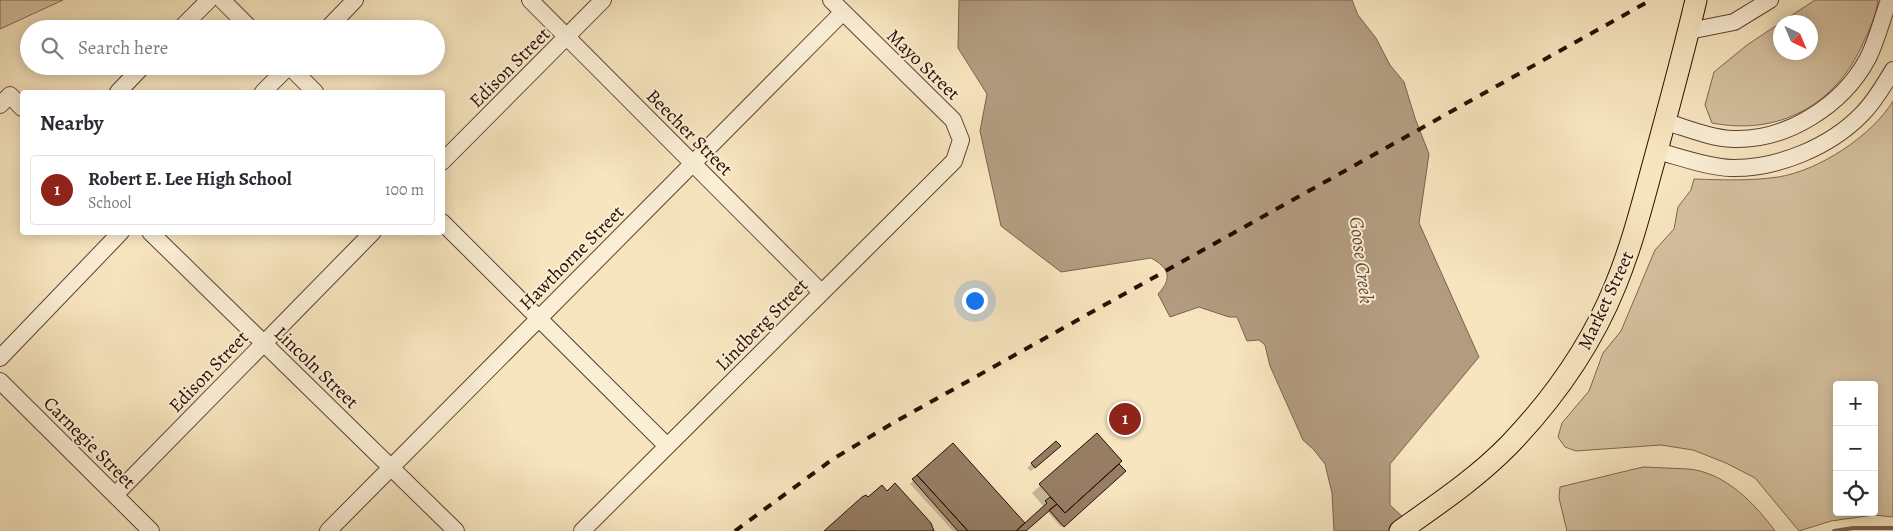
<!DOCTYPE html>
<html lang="en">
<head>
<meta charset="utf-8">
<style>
  :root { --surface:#fff; --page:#f2f2f3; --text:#2b2b33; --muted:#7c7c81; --line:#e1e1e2; --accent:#8f2418 }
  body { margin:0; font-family:Alegreya,serif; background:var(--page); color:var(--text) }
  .controls { position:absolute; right:15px; bottom:15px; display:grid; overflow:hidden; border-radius:5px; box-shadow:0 2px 12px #0003 }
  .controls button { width:45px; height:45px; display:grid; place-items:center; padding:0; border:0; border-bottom:1px solid var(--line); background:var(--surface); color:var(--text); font:25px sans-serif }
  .compass { position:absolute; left:1773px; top:15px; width:45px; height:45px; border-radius:50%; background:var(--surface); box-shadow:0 2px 12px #0003; rotate:136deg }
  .you { position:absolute; left:974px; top:300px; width:18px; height:18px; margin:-12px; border:4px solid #fff; border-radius:50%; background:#1a73e8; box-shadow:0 0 0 8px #1a73e833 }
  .badge { display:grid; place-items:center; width:32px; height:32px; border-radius:50%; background:var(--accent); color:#fff; font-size:16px; font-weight:700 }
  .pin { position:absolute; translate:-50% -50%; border:2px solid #fff; box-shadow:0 1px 5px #0006 }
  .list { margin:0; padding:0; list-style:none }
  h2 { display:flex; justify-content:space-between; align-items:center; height:65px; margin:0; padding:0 20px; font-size:21px }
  h2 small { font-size:16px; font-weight:400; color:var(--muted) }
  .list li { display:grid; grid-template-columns:32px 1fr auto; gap:15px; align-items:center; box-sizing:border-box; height:70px; margin:0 10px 10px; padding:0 10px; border:1px solid var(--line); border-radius:5px }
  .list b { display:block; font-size:19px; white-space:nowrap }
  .list p { margin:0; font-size:16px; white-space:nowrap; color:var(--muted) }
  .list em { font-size:16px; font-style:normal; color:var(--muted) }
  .icon { flex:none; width:28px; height:28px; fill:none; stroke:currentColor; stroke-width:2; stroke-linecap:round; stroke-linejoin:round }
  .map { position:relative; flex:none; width:1893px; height:531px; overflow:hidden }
  .search { position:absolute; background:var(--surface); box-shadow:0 2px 12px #0003; left:20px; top:20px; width:425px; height:55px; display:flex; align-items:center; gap:12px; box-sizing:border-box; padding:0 18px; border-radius:28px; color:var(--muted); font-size:19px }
  .panel { position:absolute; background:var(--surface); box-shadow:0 2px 12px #0003; left:20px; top:90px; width:425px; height:145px; border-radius:5px }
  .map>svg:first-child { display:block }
  .green { fill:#d4c09f; stroke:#806650; fill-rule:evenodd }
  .water { fill:#b29b7f; stroke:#7c624d }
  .shadow { fill:#0003 }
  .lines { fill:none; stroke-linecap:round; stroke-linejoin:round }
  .stream { stroke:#7c624d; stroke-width:4 }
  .building { fill:#967d64; stroke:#2c0c02 }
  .minor-casing { stroke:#5f4231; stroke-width:18 }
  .major-casing { stroke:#2c0c02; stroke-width:23 }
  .minor { stroke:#faeed5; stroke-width:16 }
  .major { stroke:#f7e5bf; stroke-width:21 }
  .rail { stroke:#2c0c02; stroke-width:4; stroke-dasharray:9 9; stroke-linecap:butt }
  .labels { text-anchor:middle; stroke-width:4; stroke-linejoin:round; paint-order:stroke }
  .street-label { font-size:19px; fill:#2c0c02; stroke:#faeed5 }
  .water-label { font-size:20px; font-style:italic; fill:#684c3a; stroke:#faeed5 }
</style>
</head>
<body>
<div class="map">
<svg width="1893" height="531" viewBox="0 0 1893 531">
  <rect width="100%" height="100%" fill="#f7e5bf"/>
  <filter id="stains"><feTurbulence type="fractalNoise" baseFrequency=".004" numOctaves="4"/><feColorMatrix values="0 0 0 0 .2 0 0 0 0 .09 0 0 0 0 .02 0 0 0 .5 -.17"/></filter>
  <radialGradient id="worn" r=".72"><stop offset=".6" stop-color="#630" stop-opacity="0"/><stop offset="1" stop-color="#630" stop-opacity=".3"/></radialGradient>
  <path class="green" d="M0,0H63L0,29Z
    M1815,0H1878C1876,16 1870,29 1863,43C1836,105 1779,136 1712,123L1705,105L1714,72L1747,45ZM1780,22H1810V52H1780Z
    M1893,101V517L1874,515L1831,521L1799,531L1755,478L1726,463L1693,450L1661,445L1576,451L1565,447L1558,437L1562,423L1589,391L1603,353L1621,331L1655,250L1674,229L1678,207L1691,190L1694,179C1722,180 1750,181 1778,177C1818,171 1872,136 1893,101ZM1837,385H1874V512H1837Z
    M1643,467C1658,468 1674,468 1689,469C1726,473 1755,504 1775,531H1567L1559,498L1560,487Z"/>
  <path class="water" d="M959,0H1352L1358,15L1376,38L1390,65L1404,82L1415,118L1429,154L1419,223L1479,357L1390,464V505L1418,531H1334L1332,493L1325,464L1314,450L1303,440L1270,366L1265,345L1259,340L1247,341L1237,317H1229L1199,307L1170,317L1158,294C1173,278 1169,268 1151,258L1061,272L1001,226L980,131L987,94L958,48Z"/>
  <path class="shadow" d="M1097,435L1124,471L1061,527L1047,511L1025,531H953L910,484L953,445L1025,525L1044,507L1032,493Z
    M1056,443L1055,450L1031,471L1027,468Z"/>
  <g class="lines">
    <path class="stream" d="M1834,531L1853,528H1893"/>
  </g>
  <path class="building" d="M1097,433L1122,461L1065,513L1039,484Z
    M1056,441L1061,446L1035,468L1031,463Z
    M953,443L1025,523L1016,531H968L917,475Z
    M1119,464L1126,471L1064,527L1049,510L1057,504L1065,513Z
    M917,475L968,531H958L912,479Z
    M895,483L931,523L934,531H824L862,497L866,495L868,497L882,485L887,491Z
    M1050,497L1057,504L1026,531H1016L1047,503L1045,501Z"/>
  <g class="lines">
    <g class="minor-casing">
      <path id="minor" d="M222,0L251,29
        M530,0L821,292
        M180,29L209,0
        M327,29L355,0
        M1689,31L1734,22L1770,0
        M289,66L315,92
        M118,92L143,66
        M263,92L289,66
        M0,105L10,95L22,108
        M1666,122C1687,128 1710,138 1733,139C1787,141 1843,105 1868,58C1877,40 1882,19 1889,0
        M1657,151C1680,157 1707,167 1731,168C1777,169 1830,147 1862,114C1875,101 1884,85 1893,70
        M442,162L603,0
        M442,222L667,446
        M150,232L456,531
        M0,358L121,232
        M0,381L151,531
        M115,495L373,232
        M328,531L843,12
        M582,531L954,161L961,140L953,120L831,0"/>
    </g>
    <g class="major-casing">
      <path id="major" d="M1400,531C1438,504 1477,478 1510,444C1554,398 1592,344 1616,284C1632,245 1642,205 1653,165C1668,110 1683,55 1696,0"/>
    </g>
    <use href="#minor" class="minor"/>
    <use href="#major" class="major"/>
    <path class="rail" d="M735,531L833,459L893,423L1651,0"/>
  </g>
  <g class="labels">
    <g class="street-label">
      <text transform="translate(924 64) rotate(44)" y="7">Mayo Street</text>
      <text transform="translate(509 67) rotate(-45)" y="7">Edison Street</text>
      <text transform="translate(690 132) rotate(45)" y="7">Beecher Street</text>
      <text transform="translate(571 257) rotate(-45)" y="7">Hawthorne Street</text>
      <text transform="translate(1605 300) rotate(-65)" y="7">Market Street</text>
      <text transform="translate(761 324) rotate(-45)" y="7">Lindberg Street</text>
      <text transform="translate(317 367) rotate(44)" y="7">Lincoln Street</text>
      <text transform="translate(208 371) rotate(-46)" y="7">Edison Street</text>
      <text transform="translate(90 442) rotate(45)" y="7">Carnegie Street</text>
    </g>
    <g class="water-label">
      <text transform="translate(1362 260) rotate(83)" y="7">Goose Creek</text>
    </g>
  </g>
  <rect width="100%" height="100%" filter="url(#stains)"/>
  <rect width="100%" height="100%" fill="url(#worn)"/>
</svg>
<div class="controls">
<button>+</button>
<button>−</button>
<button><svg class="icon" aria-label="locate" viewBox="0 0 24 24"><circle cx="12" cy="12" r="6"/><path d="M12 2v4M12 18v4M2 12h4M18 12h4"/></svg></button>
</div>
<svg class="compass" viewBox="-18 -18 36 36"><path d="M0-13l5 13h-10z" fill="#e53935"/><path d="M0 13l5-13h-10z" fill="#7c7c81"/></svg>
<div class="you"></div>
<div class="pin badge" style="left:1125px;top:419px">1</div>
<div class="search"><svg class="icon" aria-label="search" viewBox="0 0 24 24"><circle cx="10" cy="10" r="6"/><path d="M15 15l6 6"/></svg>Search here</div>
<section class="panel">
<h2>Nearby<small></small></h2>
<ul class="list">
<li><span class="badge">1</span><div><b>Robert E. Lee High School</b><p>School</p></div><em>100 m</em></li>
</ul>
</section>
</div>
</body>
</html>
